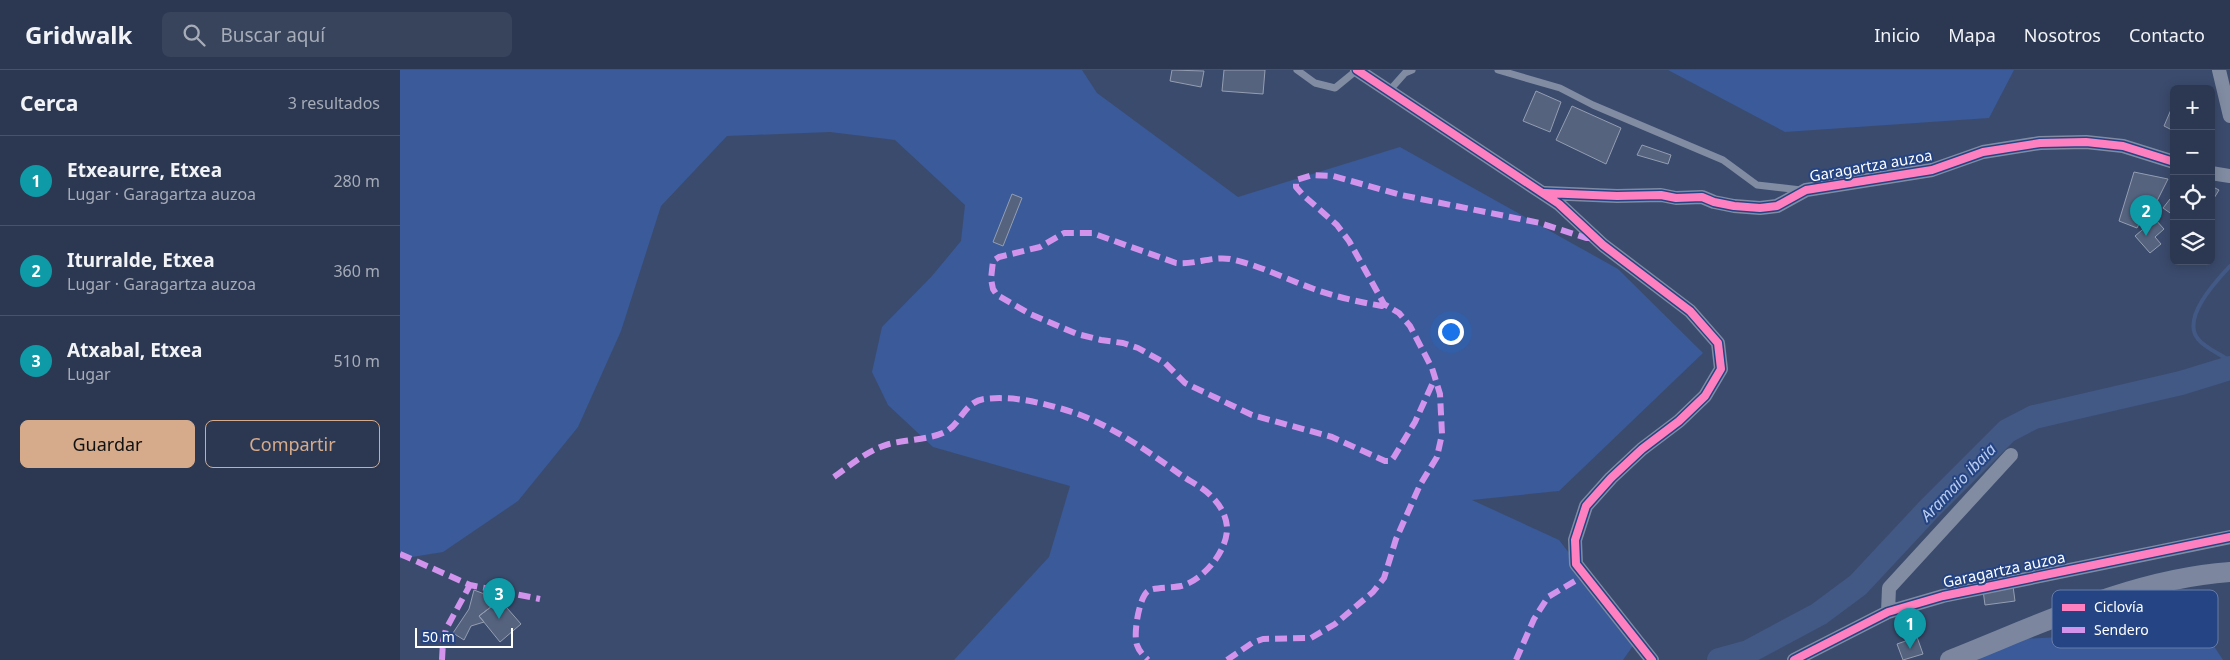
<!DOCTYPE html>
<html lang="es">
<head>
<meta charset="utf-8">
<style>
  :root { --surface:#2c3852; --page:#38435c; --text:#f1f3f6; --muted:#a6acb8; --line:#485269; --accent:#d6ab8b }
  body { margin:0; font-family:"Noto Sans",sans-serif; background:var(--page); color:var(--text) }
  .controls { position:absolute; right:15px; top:15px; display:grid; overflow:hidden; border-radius:8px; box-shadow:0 2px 12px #0003 }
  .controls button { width:45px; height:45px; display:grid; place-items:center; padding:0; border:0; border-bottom:1px solid var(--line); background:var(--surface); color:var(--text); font:25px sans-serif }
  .scale { position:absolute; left:15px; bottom:12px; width:98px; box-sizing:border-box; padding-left:5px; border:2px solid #fff; border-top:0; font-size:14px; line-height:18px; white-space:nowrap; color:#fff; -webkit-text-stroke:4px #254483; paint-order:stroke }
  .you { position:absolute; left:1050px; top:261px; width:18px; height:18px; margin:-12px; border:4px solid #fff; border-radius:50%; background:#1a73e8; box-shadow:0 0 0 8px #1a73e833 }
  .badge { display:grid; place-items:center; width:32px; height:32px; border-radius:50%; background:var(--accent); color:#fff; font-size:16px; font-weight:700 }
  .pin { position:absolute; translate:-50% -41px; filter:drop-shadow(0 1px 2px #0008) }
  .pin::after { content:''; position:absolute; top:26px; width:18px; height:15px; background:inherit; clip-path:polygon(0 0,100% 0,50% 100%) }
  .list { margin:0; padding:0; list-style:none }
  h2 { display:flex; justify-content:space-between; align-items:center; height:65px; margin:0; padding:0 20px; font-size:21px }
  h2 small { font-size:16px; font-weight:400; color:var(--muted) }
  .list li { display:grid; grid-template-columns:32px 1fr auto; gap:15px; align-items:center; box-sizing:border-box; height:90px; padding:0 20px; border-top:1px solid var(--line) }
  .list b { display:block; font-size:19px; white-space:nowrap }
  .list p { margin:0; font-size:16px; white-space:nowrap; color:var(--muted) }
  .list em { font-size:16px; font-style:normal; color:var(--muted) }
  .actions { display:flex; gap:10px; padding:15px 20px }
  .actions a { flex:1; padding:11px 0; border:1px solid var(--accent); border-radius:8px; text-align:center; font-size:18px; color:var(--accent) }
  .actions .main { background:var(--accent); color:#111 }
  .icon { flex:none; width:28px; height:28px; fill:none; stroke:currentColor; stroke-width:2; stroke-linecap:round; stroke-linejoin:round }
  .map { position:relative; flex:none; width:1830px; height:590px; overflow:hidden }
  header { display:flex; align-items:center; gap:30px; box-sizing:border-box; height:70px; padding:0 25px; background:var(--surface); border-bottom:1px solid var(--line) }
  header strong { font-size:24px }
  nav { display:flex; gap:28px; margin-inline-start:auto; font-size:18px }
  .search { width:350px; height:45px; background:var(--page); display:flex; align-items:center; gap:12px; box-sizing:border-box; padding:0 18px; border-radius:8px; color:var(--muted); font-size:19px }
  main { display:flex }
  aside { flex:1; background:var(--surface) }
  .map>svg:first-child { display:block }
  .green { fill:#3a5a99 }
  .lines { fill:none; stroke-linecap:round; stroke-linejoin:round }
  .stream { stroke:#425885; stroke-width:4 }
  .river { stroke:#425885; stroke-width:24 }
  .building { fill:#56637f; stroke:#949eb2 }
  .lane { stroke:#818ca3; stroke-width:7 }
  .street { stroke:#818ca3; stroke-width:14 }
  .secondary { stroke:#7c879f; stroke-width:20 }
  .quiet { stroke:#d193ec; stroke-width:6; stroke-dasharray:12 6; stroke-linecap:butt }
  .cycleway-casing { stroke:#254483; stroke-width:11 }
  .cycleway { stroke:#ff80c0; stroke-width:8 }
  .labels { text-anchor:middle; stroke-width:4; stroke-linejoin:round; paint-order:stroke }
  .street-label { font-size:15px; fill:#fff; stroke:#254483 }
  .water-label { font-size:16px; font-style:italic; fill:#b9ccef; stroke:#254483 }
  .key { fill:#254483; stroke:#667ca8; stroke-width:1 }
  .key-label { font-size:14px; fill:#fff }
</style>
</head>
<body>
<header>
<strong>Gridwalk</strong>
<div class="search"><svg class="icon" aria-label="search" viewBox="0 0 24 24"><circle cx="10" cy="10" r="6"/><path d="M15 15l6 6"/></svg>Buscar aquí</div>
<nav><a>Inicio</a><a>Mapa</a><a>Nosotros</a><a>Contacto</a></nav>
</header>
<main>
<aside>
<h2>Cerca<small>3 resultados</small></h2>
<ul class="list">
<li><span class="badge" style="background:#0f9aa8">1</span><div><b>Etxeaurre, Etxea</b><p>Lugar · Garagartza auzoa</p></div><em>280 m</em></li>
<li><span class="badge" style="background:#0f9aa8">2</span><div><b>Iturralde, Etxea</b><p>Lugar · Garagartza auzoa</p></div><em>360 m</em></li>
<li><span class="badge" style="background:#0f9aa8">3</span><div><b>Atxabal, Etxea</b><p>Lugar</p></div><em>510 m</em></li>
</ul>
<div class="actions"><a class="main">Guardar</a><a>Compartir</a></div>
</aside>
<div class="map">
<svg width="1830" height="590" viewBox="0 0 1830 590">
  <rect width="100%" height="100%" fill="#3b4b6d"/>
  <path class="green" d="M0,0H682L697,23L838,127L1000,77L1218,199L1303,283L1159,421L1072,430L1159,470L1237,570L1223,590H554L649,487L670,416L533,377L488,335L472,302L482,257L532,206L561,171L565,135L495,70L430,62L327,66L261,136L221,261L178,357L118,431L43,482L0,489Z
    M1268,0H1614L1589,48L1385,62Z
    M1759,562L1812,573L1823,590H1572L1621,569Z"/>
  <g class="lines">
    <path class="stream" d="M1830,196C1816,211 1781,248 1798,269C1805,278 1820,284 1830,291"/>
    <path class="river" d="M1319,590L1348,582L1419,544L1458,515L1528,440L1607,361L1634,347L1781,313L1830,298"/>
  </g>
  <path class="building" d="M772,0L804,1L801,17L770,11Z
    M824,0H865L863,24L822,21Z
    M1136,21L1161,32L1150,62L1123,51Z
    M1773,35H1774V61L1764,56Z
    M1172,36L1221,58L1206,94L1156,70Z
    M1242,75L1271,85L1268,94L1237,85Z
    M1734,102L1768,109L1747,151L1741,150L1737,158L1719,151Z
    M1811,116L1819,120L1811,133Z
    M612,124L622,128L603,176L593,172Z
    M1774,124V144L1773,145L1763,138Z
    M1755,149L1764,159L1755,167L1761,174L1750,183L1735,166Z
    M1613,516L1615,531L1585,535L1583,520Z
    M74,520L100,530L79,546L84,552L71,556L64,570L53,563L69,539Z
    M100,530L121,554L100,572L79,546Z
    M1517,567L1523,584L1503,590L1497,574Z"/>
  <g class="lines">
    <path class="lane" d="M897,0L915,13L935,18L957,0
      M1098,0L1160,18L1193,35L1323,90L1357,115L1401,120
      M989,21L1005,3L1012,0"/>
    <path class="street" d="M957,0L1159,134L1203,175L1290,241L1318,273L1321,299L1305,326L1279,351L1242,379L1211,408L1186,436L1175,470L1176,494L1252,590
      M1819,0L1830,46
      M1811,103L1830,106
      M1145,123L1217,126L1261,125L1276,128L1302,127L1314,132L1334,136L1360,138L1377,136L1406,120L1532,100L1583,82L1640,73L1686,72L1723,76L1774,92
      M1488,542L1489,518L1611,385
      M1394,590L1488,542L1543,526L1830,467"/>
    <path class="secondary" d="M1550,590C1641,554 1732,509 1830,502"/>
    <path class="quiet" d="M984,234L982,236C959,232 936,227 914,219C886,209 859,195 830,189C813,186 794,195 776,193L692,163H664L640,177L599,187L593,191L591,209L593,219L597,225L630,244L677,264L701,270L723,273L738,278L765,293L785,313L852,345L932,367L985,391H991L994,387L1015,352L1035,308
      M434,407C452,394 468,380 489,374C504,370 532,369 545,362C561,354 564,332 584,329C610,326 634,331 659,338C704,350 743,378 781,405C791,412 804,418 812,427C820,435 826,445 827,457C828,480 804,510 781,516C773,518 754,517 748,521C739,527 733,565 737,575C739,581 743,585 748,590
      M0,484L70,515L140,529
      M42,590L43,571L46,559L70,515
      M827,590L852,573L863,569L911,568L935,554L973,522L984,508L996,469L1020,415L1037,387L1042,364L1040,324L1032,298L1010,256L999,243L984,234L949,171L937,155L903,125L896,117V110L913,105L933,106L1001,125L1140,153L1186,168H1194
      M1116,590L1134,549L1148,527L1185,505"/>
    <g class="cycleway-casing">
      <path id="cycleway" d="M957,0L1159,134L1203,175L1290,241L1318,273L1321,299L1305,326L1279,351L1242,379L1211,408L1186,436L1175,470L1176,494L1252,590
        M1144,123L1217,126L1261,125L1276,128L1302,127L1314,132L1334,136L1360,138L1377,136L1406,120L1532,100L1583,82L1640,73L1686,72L1723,76L1774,92
        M1394,590L1488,542L1543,526L1830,467"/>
    </g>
    <use href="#cycleway" class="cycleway"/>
  </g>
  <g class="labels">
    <g class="street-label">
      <text transform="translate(1471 96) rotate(-10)" y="5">Garagartza auzoa</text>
      <text transform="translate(1604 500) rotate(-12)" y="5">Garagartza auzoa</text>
    </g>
    <g class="water-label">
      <text transform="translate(1558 412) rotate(-46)" y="6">Aramaio ibaia</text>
    </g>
  </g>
  <rect x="1652" y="520" width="166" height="58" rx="8" class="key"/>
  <rect x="1662" y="534" width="23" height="7" fill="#ff80c0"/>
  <rect x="1662" y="557" width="23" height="6" fill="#d193ec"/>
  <g class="key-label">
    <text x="1694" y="542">Ciclovía</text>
    <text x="1694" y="565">Sendero</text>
  </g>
</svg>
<div class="controls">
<button>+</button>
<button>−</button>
<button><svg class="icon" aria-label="locate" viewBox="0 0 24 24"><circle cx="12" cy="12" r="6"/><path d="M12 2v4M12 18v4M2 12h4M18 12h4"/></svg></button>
<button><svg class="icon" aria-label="layers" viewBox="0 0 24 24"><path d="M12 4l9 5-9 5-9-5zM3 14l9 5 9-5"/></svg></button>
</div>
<div class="scale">50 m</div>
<div class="you"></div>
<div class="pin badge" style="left:1510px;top:579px;background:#0f9aa8">1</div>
<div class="pin badge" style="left:1746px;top:166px;background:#0f9aa8">2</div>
<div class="pin badge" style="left:99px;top:549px;background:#0f9aa8">3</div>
</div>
</main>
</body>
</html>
